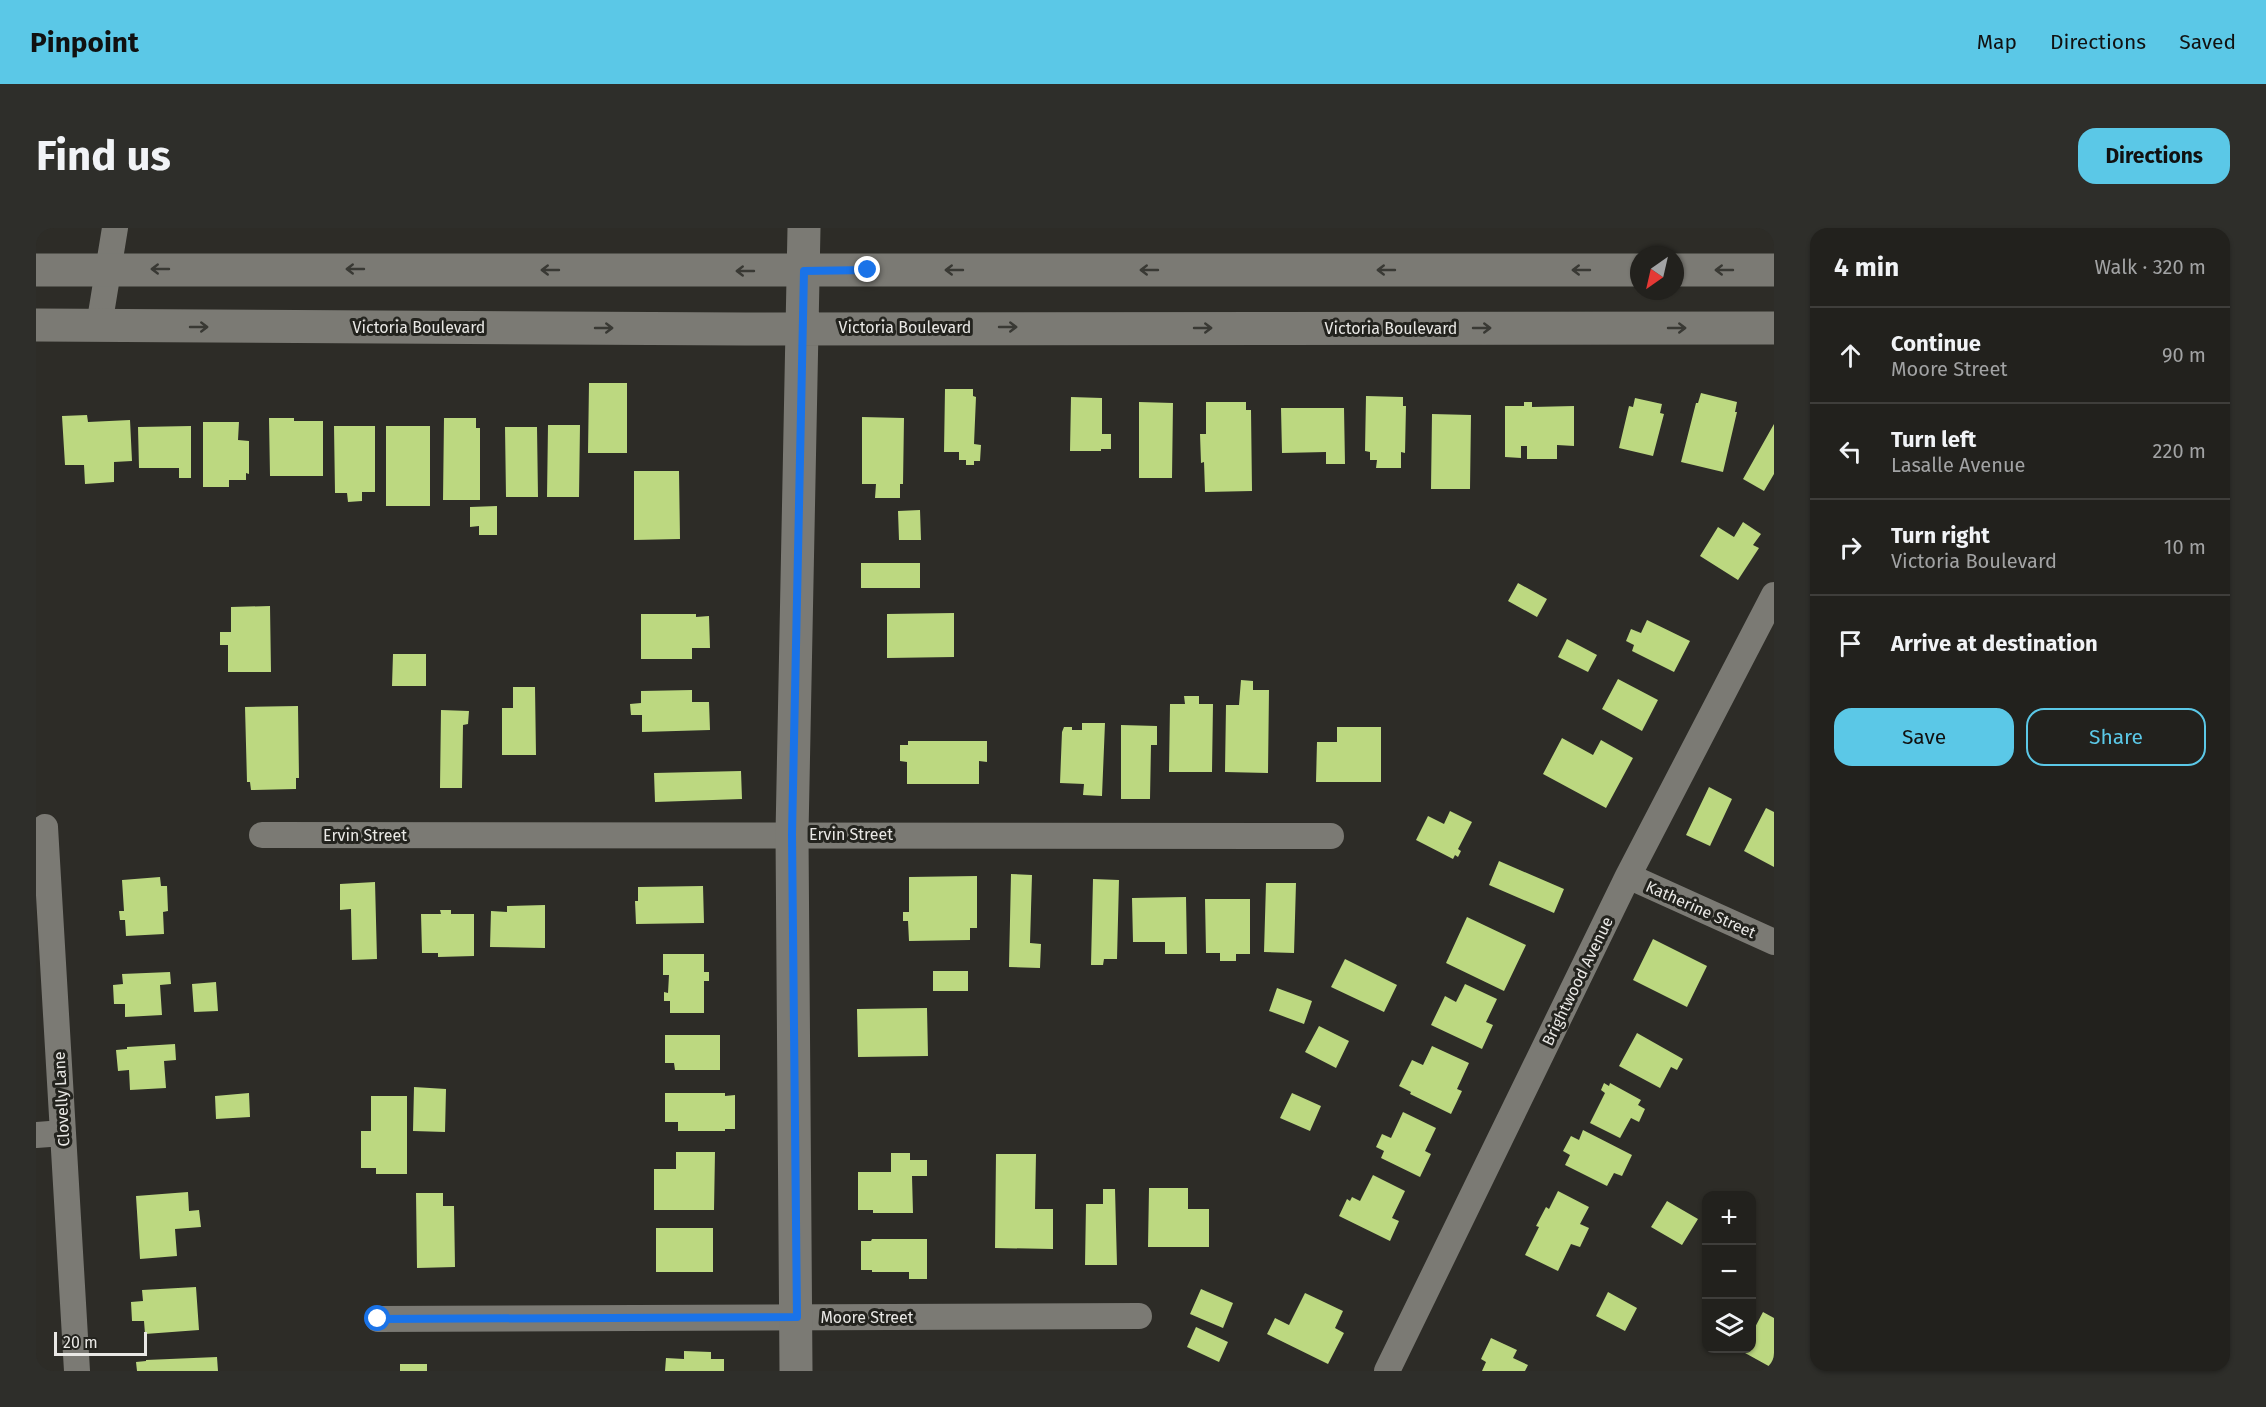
<!DOCTYPE html>
<html lang="en">
<head>
<meta charset="utf-8">
<style>
  :root { --surface:#22211d; --page:#2e2e2a; --text:#f1f3f6; --muted:#a2a3a4; --line:#3f3e3b; --accent:#5bc8e7 }
  body { margin:0; font-family:"Fira Sans",sans-serif; background:var(--page); color:var(--text) }
  .controls { position:absolute; right:18px; bottom:18px; display:grid; overflow:hidden; border-radius:12px; box-shadow:0 2px 4px #0004 }
  .controls button { width:54px; height:54px; display:grid; place-items:center; padding:0; border:0; border-bottom:2px solid var(--line); background:var(--surface); color:var(--text); font:30px sans-serif }
  .compass { position:absolute; left:1594px; top:18px; width:54px; height:54px; border-radius:50%; background:var(--surface); box-shadow:0 2px 4px #0004; rotate:214deg }
  .scale { position:absolute; left:18px; bottom:15px; width:93px; box-sizing:border-box; padding-left:6px; border:3px solid #e9e8e5; border-top:0; font-size:16px; line-height:21px; white-space:nowrap; color:#e9e8e5; -webkit-text-stroke:4px #23231e; paint-order:stroke }
  .stop { position:absolute; width:18px; height:18px; margin:-14px; border:4px solid #1a73e8; border-radius:50%; background:#fff }
  .stop.end { background:#1a73e8; border-color:#fff; box-shadow:0 2px 6px #0008 }
  .list { margin:0; padding:0; list-style:none }
  h2 { display:flex; justify-content:space-between; align-items:center; height:78px; margin:0; padding:0 24px; font-size:26px }
  h2 small { font-size:20px; font-weight:400; color:var(--muted) }
  .list li { display:grid; grid-template-columns:39px 1fr auto; gap:18px; align-items:center; box-sizing:border-box; height:96px; padding:0 24px; border-top:2px solid var(--line) }
  .list b { display:block; font-size:22px; white-space:nowrap }
  .list p { margin:0; font-size:20px; white-space:nowrap; color:var(--muted) }
  .list em { font-size:20px; font-style:normal; color:var(--muted) }
  .actions { display:flex; gap:12px; padding:18px 24px }
  .actions a { flex:1; padding:14px 0; border:2px solid var(--accent); border-radius:18px; text-align:center; font-size:21px; color:var(--accent) }
  .actions .main { background:var(--accent); color:#111 }
  .icon { flex:none; width:33px; height:33px; fill:none; stroke:currentColor; stroke-width:2; stroke-linecap:round; stroke-linejoin:round }
  .map { position:relative; flex:none; width:1738px; height:1143px; overflow:hidden; border-radius:18px }
  header { display:flex; align-items:center; gap:36px; box-sizing:border-box; height:84px; padding:0 30px; background:var(--accent); color:#111 }
  header strong { font-size:28px }
  nav { display:flex; gap:33px; margin-inline-start:auto; font-size:21px }
  .intro { display:flex; align-items:center; justify-content:space-between; box-sizing:border-box; height:144px; padding:0 36px }
  h1 { margin:0; font-size:42px }
  .button { padding:15px 27px; border-radius:18px; background:var(--accent); color:#111; font-size:21px; font-weight:700 }
  main { display:flex; gap:36px; padding:0 36px }
  aside { flex:1; background:var(--surface); border-radius:18px; box-shadow:0 2px 4px #0004 }
  .map>svg:first-child { display:block }
  .building { fill:#bcd880 }
  .lines { fill:none; stroke-linecap:round; stroke-linejoin:round }
  .street { stroke:#7b7a74; stroke-width:26 }
  .secondary { stroke:#7b7a74; stroke-width:33 }
  .oneway { stroke:#393934 }
  .route { stroke:#1a73e8; stroke-width:8 }
  .labels { text-anchor:middle; stroke-width:6; stroke-linejoin:round; paint-order:stroke }
  .street-label { font-size:16px; fill:#e9e8e5; stroke:#23231e }
</style>
</head>
<body>
<header>
<strong>Pinpoint</strong>
<nav><a>Map</a><a>Directions</a><a>Saved</a></nav>
</header>
<div class="intro"><h1>Find us</h1><a class="button">Directions</a></div>
<main>
<div class="map">
<svg width="1738" height="1143" viewBox="0 0 1738 1143">
  <rect width="100%" height="100%" fill="#2d2c27"/>
  <path class="building" d="M553,155H591V225H552Z
    M909,161H937V168L940,169L938,216L945,217L944,233H938V237H930V232H923V224H908Z
    M1665,165L1701,174L1699,184H1701L1687,244L1645,234L1660,175H1662Z
    M1330,168L1367,169V178H1370L1369,225L1365,224V240H1340L1341,232H1334V224L1329,223Z
    M1035,169L1066,170V206H1075V221H1065V223H1034Z
    M1599,170L1626,176L1624,185L1628,186L1617,228L1583,220L1593,178L1597,179Z
    M1103,174L1137,175L1136,250H1103Z
    M1170,174H1210V182H1215L1216,263L1169,264L1168,234L1165,235L1164,206H1170Z
    M1488,174H1496V179L1538,178V218L1521,217V231H1491V218H1485V230L1469,229V178H1488Z
    M1245,180H1308L1309,236H1290V224L1246,225Z
    M1396,186L1435,187L1434,261H1395Z
    M51,187L52,194L94,192L96,233L78,234V254L49,256L48,237H29L26,188Z
    M826,189L868,190L867,256H864V270H839L840,256H826Z
    M233,190H258V193H287V248H234Z
    M408,190H440V200H444V272H407Z
    M167,194H203L202,212L213,213V246L210,245V252H193V259H167Z
    M1738,196V246L1728,263L1707,251Z
    M512,197H544L543,269H511Z
    M155,198V250H143V240H103L102,199Z
    M298,198H339V264H326V273L312,274L311,265H299Z
    M350,198H394V278H350Z
    M469,199H501L502,269H470Z
    M598,243H643L644,311L598,312Z
    M461,278V307H443V298L434,299V279Z
    M884,282L885,312H863L862,283Z
    M1707,294L1725,306L1717,317L1723,320L1702,352L1664,328L1682,299L1698,309Z
    M825,335H884V360H825Z
    M1482,355L1511,371L1501,389L1472,373Z
    M234,378L235,444H192V417H184V404H195V379Z
    M918,385V429L851,430V386Z
    M605,386H660V389L673,388L674,420H656V431H605Z
    M1611,392L1654,413L1638,444L1596,423L1598,417L1590,413L1595,401L1605,405Z
    M1531,411L1561,427L1552,444L1522,429Z
    M357,426H390V458H356Z
    M1582,451L1622,472L1606,503L1566,481Z
    M1205,452L1217,453V462H1233L1232,545L1189,544L1190,477H1203Z
    M477,459H499L500,527H466V480H477Z
    M656,462V474H673L674,502L606,504V487H595L594,476L605,475V463Z
    M1148,468H1163V476H1177L1176,544H1133L1134,476H1149Z
    M262,478L263,550H260V561L215,562L214,554H211L209,479Z
    M405,482L433,483L432,496L427,497L426,560H404Z
    M1046,495H1069L1066,568L1047,567L1048,556L1024,555L1026,504L1028,499H1036V502H1046Z
    M1085,497L1121,498V517H1115L1114,571H1085Z
    M1301,499H1345V554H1280L1281,514H1301Z
    M1526,510L1557,527L1565,512L1597,530L1570,580L1507,546Z
    M872,513H951V534L943,533V556H871V534L864,533V517H872Z
    M705,543L706,571L619,574L618,545Z
    M1673,559L1696,571L1674,618L1650,607Z
    M1730,580L1738,584V639L1708,623Z
    M1414,583L1436,594L1422,621L1425,623L1422,629L1419,627L1417,631L1380,612L1392,588L1408,596Z
    M1463,633L1528,661L1518,685L1453,657Z
    M975,646L996,647L994,715L1005,716L1004,740L973,739Z
    M941,648V700H934V712L873,713L872,693H867V684H873V649Z
    M124,649L125,658H131L132,683L127,684L128,706L90,708L89,692H84L83,683H88L86,652Z
    M1057,651L1083,652L1081,731H1068L1067,737H1055Z
    M339,654L341,731L316,732L315,681L304,682V656Z
    M1230,655H1260L1258,725L1228,724Z
    M667,658L668,695L600,696L599,673H602V659Z
    M1150,669L1151,726H1129V714H1097L1096,670Z
    M1169,671H1214V726H1200V733H1184V725H1170Z
    M509,677V720L454,719L455,683L471,684V678Z
    M404,682H415V686H438V728L402,729V725H386L385,686H405Z
    M1431,689L1490,717L1468,763L1410,735Z
    M1617,711L1671,738L1651,779L1597,752Z
    M627,726H668V744H673V753H668V785H634V773H628V764L632,765L633,747H627Z
    M1309,731L1361,757L1348,784L1295,759Z
    M897,743H932V763H897Z
    M134,744L135,756L124,757L126,787L89,789V776H78L77,757L87,756L86,746Z
    M180,754L182,783L158,784L156,756Z
    M1429,756L1461,771L1450,794L1457,797L1446,821L1395,797L1409,768L1420,774Z
    M1241,760L1276,773L1268,796L1233,783Z
    M891,780L892,828L822,829L821,781Z
    M1283,798L1313,813L1300,840L1269,824Z
    M1601,805L1647,831L1641,842L1635,839L1624,860L1583,838Z
    M629,807H684V842H639L638,835H629Z
    M139,816L140,832L128,833L130,860L94,862L93,842L82,843L80,822L91,821V819Z
    M1396,818L1433,835L1421,861L1426,863L1415,886L1374,866L1375,864L1363,858L1376,832L1387,837Z
    M1568,855L1573,858L1574,855L1605,872L1602,877L1609,881L1603,894L1595,890L1584,910L1554,895L1569,865L1565,862Z
    M378,859L410,861L409,904L377,903Z
    M213,865L214,889L180,891L179,868Z
    M629,865H689V868L699,867V901H689V903H642V894H629Z
    M1256,865L1285,878L1274,903L1244,890Z
    M335,868H371V946H340V940H325V903H335Z
    M1367,884L1400,900L1389,923L1395,926L1384,949L1345,930L1348,923L1340,919L1346,906L1355,910Z
    M1547,902L1596,927L1586,948L1578,945L1571,958L1529,937L1534,927L1527,923L1535,908L1543,912Z
    M640,924H679L678,982H618V941H640Z
    M855,925H874V932H891V948H876L877,985H837V982H822V944H855Z
    M960,926H1000L999,981H1017V1021L959,1020Z
    M1337,947L1369,963L1356,990L1363,993L1354,1013L1303,988L1311,971L1314,973L1316,969L1324,973Z
    M1113,960H1152V981H1173V1019H1112Z
    M1067,961H1079L1081,1037H1049L1050,976H1067Z
    M1522,963L1553,979L1544,996L1553,1000L1544,1019L1535,1016L1522,1043L1489,1027L1503,999L1500,998L1510,979L1513,981Z
    M152,964L153,983L163,982L165,999L139,1001L141,1028L104,1031L100,968Z
    M380,965H407V978H418L419,1039L381,1040Z
    M1631,973L1662,991L1646,1017L1615,999Z
    M620,1000H677V1044H620Z
    M836,1011H891V1051H873V1044H836V1042H825V1013H835Z
    M160,1059L163,1102L109,1106L108,1093H96L95,1074L107,1073L106,1062Z
    M1165,1061L1197,1075L1187,1100L1154,1086Z
    M1572,1064L1601,1080L1589,1103L1560,1088Z
    M1269,1065L1307,1083L1299,1100L1308,1105L1292,1136L1231,1106L1239,1090L1253,1097Z
    M1727,1084L1738,1090V1141L1700,1120H1716V1105Z
    M1160,1099L1192,1114L1183,1134L1151,1119Z
    M1455,1110L1481,1122L1477,1130L1492,1137L1489,1143H1446L1450,1134L1445,1131Z
    M648,1123L675,1124V1131H688V1143H629L630,1130L648,1131Z
    M181,1129L182,1143H101L100,1134L110,1133V1132Z
    M364,1136H391V1143H364Z"/>
  <g class="lines">
    <path class="street" d="M63,98L79,0
      M9,599L41,1143
      M226,607L1295,608
      M1592,648L1738,714
      M0,907L27,905
      M342,1091L1103,1088
      M1351,1143L1592,648L1738,367"/>
    <path class="secondary" d="M0,42H1603
      M1639,42H1738
      M0,97L710,101L1738,100
      M760,1143L756,606L768,0"/>
  </g>
  <defs><path id="oneway-shaft" d="M-6 0H5M1.5-3L5.5 0L1.5 3" fill="none" stroke-width="1.6" stroke-linecap="round" stroke-linejoin="round" transform="scale(1.5)"/></defs>
  <g class="oneway">
    <use href="#oneway-shaft" transform="translate(124 41) rotate(-180)"/>
    <use href="#oneway-shaft" transform="translate(319 41) rotate(-180)"/>
    <use href="#oneway-shaft" transform="translate(514 42) rotate(-180)"/>
    <use href="#oneway-shaft" transform="translate(918 42) rotate(180)"/>
    <use href="#oneway-shaft" transform="translate(1113 42) rotate(180)"/>
    <use href="#oneway-shaft" transform="translate(1350 42) rotate(180)"/>
    <use href="#oneway-shaft" transform="translate(1545 42) rotate(180)"/>
    <use href="#oneway-shaft" transform="translate(1688 42) rotate(180)"/>
    <use href="#oneway-shaft" transform="translate(709 43) rotate(-180)"/>
    <use href="#oneway-shaft" transform="translate(163 99)"/>
    <use href="#oneway-shaft" transform="translate(972 99)"/>
    <use href="#oneway-shaft" transform="translate(568 100)"/>
    <use href="#oneway-shaft" transform="translate(1167 100)"/>
    <use href="#oneway-shaft" transform="translate(1446 100)"/>
    <use href="#oneway-shaft" transform="translate(1641 100)"/>
  </g>
  <g class="lines">
    <path class="route" d="M342,1091L761,1089L756,606L768,43L832,42"/>
  </g>
  <g class="labels">
    <g class="street-label">
      <text x="383" y="105">Victoria Boulevard</text>
      <text x="869" y="105">Victoria Boulevard</text>
      <text x="1355" y="106">Victoria Boulevard</text>
      <text x="815" y="612">Ervin Street</text>
      <text x="329" y="613">Ervin Street</text>
      <text transform="translate(1665 681) rotate(24)" y="6">Katherine Street</text>
      <text transform="translate(1541 753) rotate(-64)" y="6">Brightwood Avenue</text>
      <text transform="translate(25 871) rotate(-93)" y="6">Clovelly Lane</text>
      <text x="831" y="1095">Moore Street</text>
    </g>
  </g>
</svg>
<div class="controls">
<button>+</button>
<button>−</button>
<button><svg class="icon" aria-label="layers" viewBox="0 0 24 24"><path d="M12 4l9 5-9 5-9-5zM3 14l9 5 9-5"/></svg></button>
</div>
<svg class="compass" viewBox="-18 -18 36 36"><path d="M0-13l5 13h-10z" fill="#e53935"/><path d="M0 13l5-13h-10z" fill="#a2a3a4"/></svg>
<div class="scale">20 m</div>
<div class="stop" style="left:342px;top:1091px"></div>
<div class="stop end" style="left:832px;top:42px"></div>
</div>
<aside>
<h2>4 min<small>Walk · 320 m</small></h2>
<ul class="list">
<li><svg class="icon" aria-label="ahead" viewBox="0 0 24 24"><path d="M12 20V5M6 11l6-6 6 6"/></svg><div><b>Continue</b><p>Moore Street</p></div><em>90 m</em></li>
<li><svg class="icon" aria-label="left" viewBox="0 0 24 24"><path d="M17 20v-9H6M10 6l-5 5 5 5"/></svg><div><b>Turn left</b><p>Lasalle Avenue</p></div><em>220 m</em></li>
<li><svg class="icon" aria-label="right" viewBox="0 0 24 24"><path d="M7 20v-9h11M14 6l5 5-5 5"/></svg><div><b>Turn right</b><p>Victoria Boulevard</p></div><em>10 m</em></li>
<li><svg class="icon" aria-label="arrive" viewBox="0 0 24 24"><path d="M6 21V4h12l-3 4 3 4H6"/></svg><div><b>Arrive at destination</b></div></li>
</ul>
<div class="actions"><a class="main">Save</a><a>Share</a></div>
</aside>
</main>
</body>
</html>
